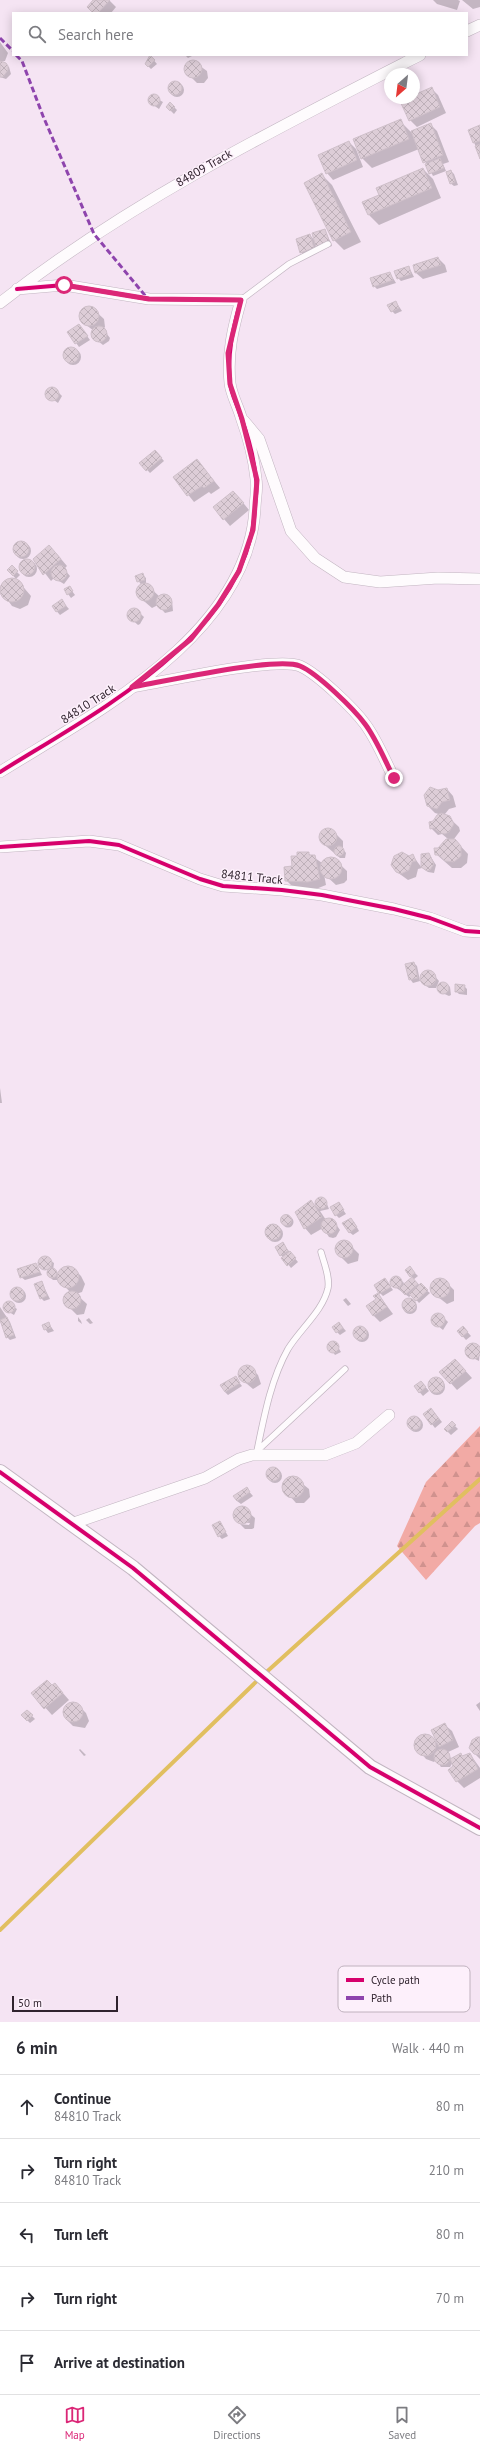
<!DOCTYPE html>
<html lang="en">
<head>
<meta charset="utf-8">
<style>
  :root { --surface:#fff; --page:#f2f2f3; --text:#2b2b33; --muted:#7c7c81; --line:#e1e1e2; --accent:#db2777 }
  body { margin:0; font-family:"PT Sans",sans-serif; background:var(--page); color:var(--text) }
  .compass { position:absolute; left:384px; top:68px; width:36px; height:36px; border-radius:50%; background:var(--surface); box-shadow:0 2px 10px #0003; rotate:208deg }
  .scale { position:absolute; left:12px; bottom:10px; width:106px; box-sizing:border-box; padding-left:4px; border:2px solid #30232e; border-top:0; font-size:11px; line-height:14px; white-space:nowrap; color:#30232e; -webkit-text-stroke:3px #fdf0fb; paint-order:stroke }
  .stop { position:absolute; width:12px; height:12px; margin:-9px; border:3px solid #db2777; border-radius:50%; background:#fff }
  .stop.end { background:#db2777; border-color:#fff; box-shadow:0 1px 4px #0008 }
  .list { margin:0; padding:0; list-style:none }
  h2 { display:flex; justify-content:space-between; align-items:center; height:52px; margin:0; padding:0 16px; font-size:17px }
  h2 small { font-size:13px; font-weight:400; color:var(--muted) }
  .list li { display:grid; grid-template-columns:26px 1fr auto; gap:12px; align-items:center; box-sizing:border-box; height:64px; padding:0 16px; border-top:1px solid var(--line) }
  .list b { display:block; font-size:15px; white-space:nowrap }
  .list p { margin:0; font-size:13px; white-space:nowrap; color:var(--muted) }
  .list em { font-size:13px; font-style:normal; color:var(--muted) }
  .icon { flex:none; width:22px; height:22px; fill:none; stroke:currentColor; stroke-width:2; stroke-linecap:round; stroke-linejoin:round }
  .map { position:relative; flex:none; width:480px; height:2022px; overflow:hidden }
  .search { position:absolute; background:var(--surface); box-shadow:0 2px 10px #0003; left:12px; right:12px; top:12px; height:44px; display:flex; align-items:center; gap:10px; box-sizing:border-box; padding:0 14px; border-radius:0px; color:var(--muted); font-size:15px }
  .sheet { height:372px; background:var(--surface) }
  nav { display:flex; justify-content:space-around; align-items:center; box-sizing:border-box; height:56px; border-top:1px solid var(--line); background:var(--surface); font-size:11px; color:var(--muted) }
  nav a { display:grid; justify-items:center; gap:2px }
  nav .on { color:var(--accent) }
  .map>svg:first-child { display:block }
  .forest { fill:url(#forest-firs) }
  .shadow { fill:#0003 }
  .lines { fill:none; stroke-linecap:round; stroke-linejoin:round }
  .stream { stroke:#e1bf60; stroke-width:4 }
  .building { fill:url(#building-cross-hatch); stroke:#cfc0ca }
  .service-casing { stroke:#c2b5c1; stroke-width:7 }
  .minor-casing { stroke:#c2b5c1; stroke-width:12 }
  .tertiary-casing { stroke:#c2b5c1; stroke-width:16 }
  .service { stroke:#fefbfd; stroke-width:5.5 }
  .minor { stroke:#fefbfd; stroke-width:11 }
  .tertiary { stroke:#fefbfd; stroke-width:14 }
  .quiet { stroke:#8e44ad; stroke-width:3; stroke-dasharray:6 3; stroke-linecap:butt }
  .cycleway-casing { stroke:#fdf0fb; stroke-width:6 }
  .cycleway { stroke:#d6006c; stroke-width:4 }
  .route { stroke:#db2777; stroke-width:5 }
  .labels { text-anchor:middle; stroke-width:3; stroke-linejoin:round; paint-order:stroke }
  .street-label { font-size:12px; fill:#30232e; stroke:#fdf0fb }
  .key { fill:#fdf0fb; stroke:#c0b2be; stroke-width:1 }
  .key-label { font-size:11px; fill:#30232e }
</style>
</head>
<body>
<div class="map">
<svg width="480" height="2022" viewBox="0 0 480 2022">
  <defs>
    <pattern id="forest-firs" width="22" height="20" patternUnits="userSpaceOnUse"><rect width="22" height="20" fill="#f2aaa5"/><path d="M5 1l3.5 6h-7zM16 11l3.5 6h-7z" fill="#d0928e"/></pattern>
    <pattern id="building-cross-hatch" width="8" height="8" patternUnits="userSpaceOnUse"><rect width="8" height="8" fill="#ddcdd7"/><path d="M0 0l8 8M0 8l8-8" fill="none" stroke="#beb0b9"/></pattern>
  </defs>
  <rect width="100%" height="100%" fill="#f5e4f3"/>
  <path class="forest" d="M480,1426V1523L475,1526L426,1580L397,1546L426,1482Z"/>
  <path class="shadow" d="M95,0H109L116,7L111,13H94Z
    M433,0H458L460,1L457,10L437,4Z
    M462,0H480V7L473,9Z
    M0,42L8,53L5,61L0,62Z
    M185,55H191L192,56L188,58Z
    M150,56L157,64L151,69L146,64Z
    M193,61L207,71L208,78L204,83H197L188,74L187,64Z
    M0,62L9,67L11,74L6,79L0,77Z
    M170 90a7 7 0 1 1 14 0a7 7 0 1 1-14 0Z
    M431,88L438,95L446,113L417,127L410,120L402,102Z
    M152,96L163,102L159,109L149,102Z
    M170,103L177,110L174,114L167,107Z
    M400,121L411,132L430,124L437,131L449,162L443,164L446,171L433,176L419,149L372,168L362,158Z
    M480,126V157L469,130Z
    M349,142L356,149L363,167L333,180L327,173Z
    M423,169L433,179L441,198L379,225L369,215L380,195Z
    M446,171H451L454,174L458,185L454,186L450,183Z
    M322,175L332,185L361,242L344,250L334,240Z
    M325,230L332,246L320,250L315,245L317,251L304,256L301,252L310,235L315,241Z
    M438,258L445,265L447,272L423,279L416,273Z
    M409,267L414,277L401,281L398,278Z
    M390,273L396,283L377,289L374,286Z
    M396,302L402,311L395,314L392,311Z
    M91,307L104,319L105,327L103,329L110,338L109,341L103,345L93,337L94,331L81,321V313Z
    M79,325L90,340L79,347L69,333Z
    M65 357a8 8 0 1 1 16 0a8 8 0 1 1-16 0Z
    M51,388H54L62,396L58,403L47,395Z
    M158,454L164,461L150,473L141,463Z
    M197,460L220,488L211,494L209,492L194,502L174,477Z
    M240,499L249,510L230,526L224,519Z
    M15 551a8 8 0 1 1 16 0a8 8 0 1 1-16 0Z
    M56,553L67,566L64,569L70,576L64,584L54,578L51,581L34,559Z
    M21 569a8 8 0 1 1 16 0a8 8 0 1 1-16 0Z
    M12,567L20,575L16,579L8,570Z
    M143,575L146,578V584L160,597L166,595L172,601L173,611L165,613L158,605L152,608L138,596V589L142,586L136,577Z
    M11,579L19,582L31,596L28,605L20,609L12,606L1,591L3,583Z
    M69,587L75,595L71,598L65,590Z
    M62,601L69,609L60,615L53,607Z
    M132,609H135L144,617L140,624L138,625L129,617Z
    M447,789L453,796L456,807L449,809L445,814L459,827L460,831L454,839L468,854L467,863L461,868H452L436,854L443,842L448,839L442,834L438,835L431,828L442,815L435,813L428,806L438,791Z
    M326,829L333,831L343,841V849L346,853L345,858H340L320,841V833Z
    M308,853L322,863L329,858H333L347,871V880L344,883L336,885L324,874L326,885L316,889L293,887L286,880L298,857Z
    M429,854L436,865L434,873L428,872L424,869Z
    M413,856L422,868L418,869L416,877L408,880L397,872L409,857Z
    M414,963L417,966L420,981L413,983L410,979Z
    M431,972L439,981L436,988H429L422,983L421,975L424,973Z
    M447,984L450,987L451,995L449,996L440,992L439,985Z
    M464,986L467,989V995L459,994L456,991Z
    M0,1088L2,1103H0Z
    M325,1199L329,1209L320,1211L326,1220H333L340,1230L336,1237L333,1238L329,1237L323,1228L311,1235L305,1228L311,1202L319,1209L317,1200Z
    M339,1204L346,1214L339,1218L336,1215Z
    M282.5 1222a5.5 5.5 0 1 1 11 0a5.5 5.5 0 1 1-11 0Z
    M354,1222L359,1231L353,1235L349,1232Z
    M267 1234a8 8 0 1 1 16 0a8 8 0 1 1-16 0Z
    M340,1242H347L359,1254L358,1261L348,1264L336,1252Z
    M283,1244L298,1262L291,1268L281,1255Z
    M45,1257L54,1263L53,1270L58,1274L65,1268L74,1269L81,1276L85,1284L82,1292L76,1294L87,1304L84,1314L77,1315L64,1302L67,1293L70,1292L59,1280H53L48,1275L49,1271L40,1266L39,1263Z
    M36,1264L42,1275L25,1280L21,1277Z
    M413,1271L418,1276L413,1280L430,1293L419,1303L412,1295L409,1297L391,1284L394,1278L401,1280L404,1283L403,1286L413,1278L411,1276Z
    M385,1279L393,1290L383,1296L380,1293Z
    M437,1280H444L454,1290V1301L447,1304L433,1293L432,1285Z
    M42,1283L50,1299L44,1301L41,1298Z
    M12 1296a7 7 0 1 1 14 0a7 7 0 1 1-14 0Z
    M378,1294L393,1314L380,1322L373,1315Z
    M346,1298L351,1304L348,1306L343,1300Z
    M403 1307a7 7 0 1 1 14 0a7 7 0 1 1-14 0Z
    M8,1303L17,1309L14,1315L4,1309Z
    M0,1307L10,1322L16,1338L10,1340L7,1337L0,1321Z
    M440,1314L448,1322L443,1330L432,1321L434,1315Z
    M78,1317L81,1321L82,1324L78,1321Z
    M89,1318L93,1323L90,1324L86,1320Z
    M339,1323L346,1331L340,1335L337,1332Z
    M49,1324L54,1331L48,1333L43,1326Z
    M463,1327L471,1336L466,1340L458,1331Z
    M355 1335a7 7 0 1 1 14 0a7 7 0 1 1-14 0Z
    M335,1342L341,1352L335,1355L328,1345Z
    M471,1344L480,1348L479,1361L469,1356L467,1349Z
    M245,1367L251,1368L258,1375L261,1384L253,1389L240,1378V1371Z
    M462,1367L472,1378L457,1390L441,1372Z
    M235,1377L242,1386L228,1395L225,1392Z
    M429 1387a8 8 0 1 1 16 0a8 8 0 1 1-16 0Z
    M424,1385L429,1391L423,1396L415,1387Z
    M434,1412L442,1422L435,1428L424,1414Z
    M409 1425a7 7 0 1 1 14 0a7 7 0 1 1-14 0Z
    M452,1423L458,1429L451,1435L445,1429Z
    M268 1476a7 7 0 1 1 14 0a7 7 0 1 1-14 0Z
    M294,1477L309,1489L310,1497L304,1503H296L283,1488L284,1484L290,1478Z
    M246,1488L253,1496L241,1504L237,1501Z
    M242,1507L255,1518L254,1528L252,1529H245L240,1524L249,1525L250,1523L239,1522V1523L234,1516L236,1509Z
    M220,1522L228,1536L222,1539L219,1536Z
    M55,1684L69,1700L52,1715L32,1693Z
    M480,1702V1711L476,1705Z
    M72,1704L79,1706L86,1713L89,1721L85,1728L73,1726L66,1719L65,1708Z
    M27,1711L35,1719L30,1723L22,1715Z
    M445,1725L452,1731L459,1747L446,1753L452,1759L461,1754L463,1757L470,1754L480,1768V1778L464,1788L457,1781L453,1762L450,1767H441L436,1760L434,1762L426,1759L416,1747L419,1738L425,1736L431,1737L440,1746Z
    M480,1738V1759L473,1752Z
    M80,1749L86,1755L84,1756L79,1750Z"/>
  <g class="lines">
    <path class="stream" d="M0,1930L261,1677L480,1479"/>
  </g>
  <path class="building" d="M93,0H110L98,13H93L87,7Z
    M150,55L155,60L148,67L145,64Z
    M184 69a9 9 0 1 1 18 0a9 9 0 1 1-18 0Z
    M0,61L6,63L8,66V70L3,77H0Z
    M168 88a7 7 0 1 1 14 0a7 7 0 1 1-14 0Z
    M432,87L440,107L409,121L400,101L414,98V95Z
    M148 100a6 6 0 1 1 12 0a6 6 0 1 1-12 0Z
    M170,102L175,107L170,111L166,107Z
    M401,119L409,139L361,159L353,139Z
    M431,123L443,155L423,163L411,131Z
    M480,125V141L473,143L468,130Z
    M349,141L357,160L326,174L318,155Z
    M480,144V159L475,146Z
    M440,158L444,168L429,174L425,164Z
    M423,168L432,188L368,215L362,202L379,195L376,188Z
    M451,170L455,182L450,184L446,172Z
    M322,173L351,232L333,241L304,183Z
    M325,229L330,243L316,248L312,233Z
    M310,234L314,248L300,253L296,239Z
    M438,257L441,265L415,273L413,265Z
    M409,266L411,274L397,279L394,271Z
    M390,272L393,280L373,287L370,278Z
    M396,301L399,308L391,312L387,305Z
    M79 316a10 10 0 1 1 20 0a10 10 0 1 1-20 0Z
    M79,324L88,336L75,344L67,332Z
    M91 334a8 8 0 1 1 16 0a8 8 0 1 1-16 0Z
    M63 355a8 8 0 1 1 16 0a8 8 0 1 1-16 0Z
    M45 394a7 7 0 1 1 14 0a7 7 0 1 1-14 0Z
    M155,450L162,458L146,471L139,463Z
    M197,459L214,481L204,488L202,486L187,496L173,477Z
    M233,491L244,503L223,520L213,507Z
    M13 549a8 8 0 1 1 16 0a8 8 0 1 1-16 0Z
    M49,545L61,559L43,575L33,559Z
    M19 567a8 8 0 1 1 16 0a8 8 0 1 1-16 0Z
    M51 573a8 8 0 1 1 16 0a8 8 0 1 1-16 0Z
    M12,565L18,571L13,576L7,570Z
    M143,573L145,580L137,582L135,576Z
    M0 590a12 12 0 1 1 24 0a12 12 0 1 1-24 0Z
    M136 592a9 9 0 1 1 18 0a9 9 0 1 1-18 0Z
    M70,586L73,591L67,595L64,589Z
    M156 602a8 8 0 1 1 16 0a8 8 0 1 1-16 0Z
    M62,599L66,606L56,612L52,606Z
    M127 615a7 7 0 1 1 14 0a7 7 0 1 1-14 0Z
    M430,787L438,790L447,788L450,800L442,802L437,809L427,806L424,795Z
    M441,813L450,816L454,824L449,832L445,834L440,833L434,828L430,829L429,822L433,821L437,815Z
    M319 837a9 9 0 1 1 18 0a9 9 0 1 1-18 0Z
    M446,839H455L461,846V856L454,862L445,861L439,855H435L434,848H438Z
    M334 851a5 5 0 1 1 10 0a5 5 0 1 1-10 0Z
    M297,852H309V855H315L320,879L308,882L285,881L284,867L292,866L291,856H297Z
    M402,852L409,856L413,854L416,861L412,862L409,870L401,874L396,872L391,865L394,856Z
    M429,853L434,864L430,870L427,871L421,867V854Z
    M320 868a11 11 0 1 1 22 0a11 11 0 1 1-22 0Z
    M414,962L418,978L409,980L405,964Z
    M420 978a8 8 0 1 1 16 0a8 8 0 1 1-16 0Z
    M437 988a6 6 0 1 1 12 0a6 6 0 1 1-12 0Z
    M455,984L465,985L464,992H455Z
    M315 1203a6 6 0 1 1 12 0a6 6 0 1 1-12 0Z
    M311,1200L322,1217L304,1229L295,1212Z
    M339,1202L344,1210L335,1216L330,1207Z
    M280.5 1220a5.5 5.5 0 1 1 11 0a5.5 5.5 0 1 1-11 0Z
    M321 1226a8 8 0 1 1 16 0a8 8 0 1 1-16 0Z
    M351,1218L357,1227L349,1233L342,1223Z
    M265 1232a8 8 0 1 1 16 0a8 8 0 1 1-16 0Z
    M335 1249a9 9 0 1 1 18 0a9 9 0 1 1-18 0Z
    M283,1242L288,1251L280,1256L275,1247Z
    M290,1251L296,1258L287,1266L281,1258Z
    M38 1263a7 7 0 1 1 14 0a7 7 0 1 1-14 0Z
    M36,1263L40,1272L20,1278L17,1269Z
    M410,1266L415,1273L410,1277L405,1270Z
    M57 1277a11 11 0 1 1 22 0a11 11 0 1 1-22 0Z
    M47 1273a5 5 0 1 1 10 0a5 5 0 1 1-10 0Z
    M390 1282a6 6 0 1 1 12 0a6 6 0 1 1-12 0Z
    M412,1277L418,1284L405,1295L399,1288Z
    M385,1278L391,1287L379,1294L374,1285Z
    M430 1288a10 10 0 1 1 20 0a10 10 0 1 1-20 0Z
    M42,1281L47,1296L40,1299L34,1284Z
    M421,1283L428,1290L416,1301L409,1294Z
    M10 1294a7 7 0 1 1 14 0a7 7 0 1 1-14 0Z
    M63 1300a9 9 0 1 1 18 0a9 9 0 1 1-18 0Z
    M378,1293L387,1307L373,1316L366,1306L376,1299L373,1296Z
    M402 1305a7 7 0 1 1 14 0a7 7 0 1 1-14 0Z
    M3 1307a6 6 0 1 1 12 0a6 6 0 1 1-12 0Z
    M431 1320a7 7 0 1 1 14 0a7 7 0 1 1-14 0Z
    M7,1317L14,1335L6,1338L0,1320Z
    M49,1322L51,1328L44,1330L42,1325Z
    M339,1322L343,1328L336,1333L332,1327Z
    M463,1326L468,1332L462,1337L457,1331Z
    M353 1333a7 7 0 1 1 14 0a7 7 0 1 1-14 0Z
    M327 1347a6 6 0 1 1 12 0a6 6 0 1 1-12 0Z
    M465 1351a8 8 0 1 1 16 0a8 8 0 1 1-16 0Z
    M455,1359L466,1371L450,1384L439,1372Z
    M238 1374a9 9 0 1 1 18 0a9 9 0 1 1-18 0Z
    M236,1376L240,1383L225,1392L220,1385Z
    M428 1385a8 8 0 1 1 16 0a8 8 0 1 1-16 0Z
    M421,1381L426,1387L419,1393L414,1386Z
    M431,1408L439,1419L431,1425L423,1414Z
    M407 1423a7 7 0 1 1 14 0a7 7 0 1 1-14 0Z
    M452,1421L456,1425L447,1432L444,1429Z
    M266 1474a7 7 0 1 1 14 0a7 7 0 1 1-14 0Z
    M282 1487a11 11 0 1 1 22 0a11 11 0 1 1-22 0Z
    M247,1487L250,1492L237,1501L233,1496Z
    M233 1515a9 9 0 1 1 18 0a9 9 0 1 1-18 0Z
    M220,1521L226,1532L218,1537L212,1525Z
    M47,1680L52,1685L55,1683L63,1693L44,1709L31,1693Z
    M63 1712a10 10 0 1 1 20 0a10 10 0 1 1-20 0Z
    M27,1710L33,1715L27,1721L21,1715Z
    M445,1723L453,1740L439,1747L431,1730Z
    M414 1745a11 11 0 1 1 22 0a11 11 0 1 1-22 0Z
    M477,1737H480V1755L474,1754L469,1748L472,1740Z
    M434 1757a8 8 0 1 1 16 0a8 8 0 1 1-16 0Z
    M461,1753L462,1756L470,1753L478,1769L456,1782L448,1770L453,1766L450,1759Z"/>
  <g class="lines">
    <g class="service-casing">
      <path id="service" d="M241,300L289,264L328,244
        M257,1451C264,1417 271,1379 288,1349C300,1329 323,1311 328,1288C330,1277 324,1263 321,1252
        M257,1451L345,1369"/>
    </g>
    <g class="minor-casing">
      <path id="minor" d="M467,31L480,25
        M0,303C129,202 275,129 420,55
        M244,421L259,439L291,531L315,558L344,577L380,582L438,578L480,579
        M133,687C163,682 277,656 300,666C318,674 354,709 365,724C377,740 385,761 394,778
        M0,772C96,712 247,636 255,509C255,499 258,488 256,479C254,459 248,436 241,417C238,406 231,394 230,383C227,353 233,328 241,300L149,299L64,285L17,289
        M0,847L89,841L119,845L200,879L223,886L282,890L322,895L394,909L430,918L465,931L480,932
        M71,1524L205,1478L239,1459L252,1455H325L356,1443L389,1415"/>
    </g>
    <g class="tertiary-casing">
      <path id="tertiary" d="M0,1472L133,1568L370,1767L480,1828"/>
    </g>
    <use href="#service" class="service"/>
    <use href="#minor" class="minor"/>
    <use href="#tertiary" class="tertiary"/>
    <path class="quiet" d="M0,38L13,51
      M16,55L22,61L43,116L94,234L148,299"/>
    <g class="cycleway-casing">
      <path id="cycleway" d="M0,772C96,712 247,636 255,509C255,499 258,488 256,479C254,459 248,436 241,417C238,406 231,394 230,383C227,353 233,328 241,300L149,299L64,285L17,289
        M0,847L89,841L119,845L200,879L223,886L282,890L322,895L394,909L430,918L465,931L480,932
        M0,1472L133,1568L370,1767L480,1828"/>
    </g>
    <use href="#cycleway" class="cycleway"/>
  </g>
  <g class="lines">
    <path class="route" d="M64,285L149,299L241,300L228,353L230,384L242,419L257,480L253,530L239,571L218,605L191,639L132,687C163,682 276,656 300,666C317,673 354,709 365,724C377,740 385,761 394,778"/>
  </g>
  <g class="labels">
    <g class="street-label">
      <text transform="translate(204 168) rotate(-30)" y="4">84809 Track</text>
      <text transform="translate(88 704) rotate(-33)" y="4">84810 Track</text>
      <text transform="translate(252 877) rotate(6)" y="4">84811 Track</text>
    </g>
  </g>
  <rect x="338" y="1966" width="132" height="46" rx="6" class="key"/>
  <rect x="346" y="1978" width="18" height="4" fill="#d6006c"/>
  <rect x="346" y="1996" width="18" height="4" fill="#8e44ad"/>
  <g class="key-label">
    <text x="371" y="1984">Cycle path</text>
    <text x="371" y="2002">Path</text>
  </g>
</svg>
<svg class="compass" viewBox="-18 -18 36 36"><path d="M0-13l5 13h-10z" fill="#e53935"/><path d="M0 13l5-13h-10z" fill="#7c7c81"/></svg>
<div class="scale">50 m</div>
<div class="stop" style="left:64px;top:285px"></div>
<div class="stop end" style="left:394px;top:778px"></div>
<div class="search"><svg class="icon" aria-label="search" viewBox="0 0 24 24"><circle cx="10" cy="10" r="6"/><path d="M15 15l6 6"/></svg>Search here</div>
</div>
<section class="sheet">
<h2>6 min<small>Walk · 440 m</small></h2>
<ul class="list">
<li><svg class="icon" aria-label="ahead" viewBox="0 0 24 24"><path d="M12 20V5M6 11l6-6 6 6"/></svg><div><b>Continue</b><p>84810 Track</p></div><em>80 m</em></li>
<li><svg class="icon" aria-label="right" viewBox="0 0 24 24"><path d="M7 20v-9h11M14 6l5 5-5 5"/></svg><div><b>Turn right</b><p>84810 Track</p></div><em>210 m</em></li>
<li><svg class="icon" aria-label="left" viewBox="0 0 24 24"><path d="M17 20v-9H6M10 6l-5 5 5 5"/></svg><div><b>Turn left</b></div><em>80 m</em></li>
<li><svg class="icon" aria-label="right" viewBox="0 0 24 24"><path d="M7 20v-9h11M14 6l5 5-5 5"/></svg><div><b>Turn right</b></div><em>70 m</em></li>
<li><svg class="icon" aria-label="arrive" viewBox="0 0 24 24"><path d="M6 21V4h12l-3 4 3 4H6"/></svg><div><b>Arrive at destination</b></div></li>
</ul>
</section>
<nav>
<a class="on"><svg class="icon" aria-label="map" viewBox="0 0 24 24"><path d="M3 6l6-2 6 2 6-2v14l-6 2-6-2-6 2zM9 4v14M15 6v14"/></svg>Map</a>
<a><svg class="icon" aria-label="directions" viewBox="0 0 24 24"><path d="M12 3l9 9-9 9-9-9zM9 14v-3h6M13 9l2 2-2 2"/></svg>Directions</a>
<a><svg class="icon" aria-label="saved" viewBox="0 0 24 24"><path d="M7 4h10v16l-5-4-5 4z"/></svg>Saved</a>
</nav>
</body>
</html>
